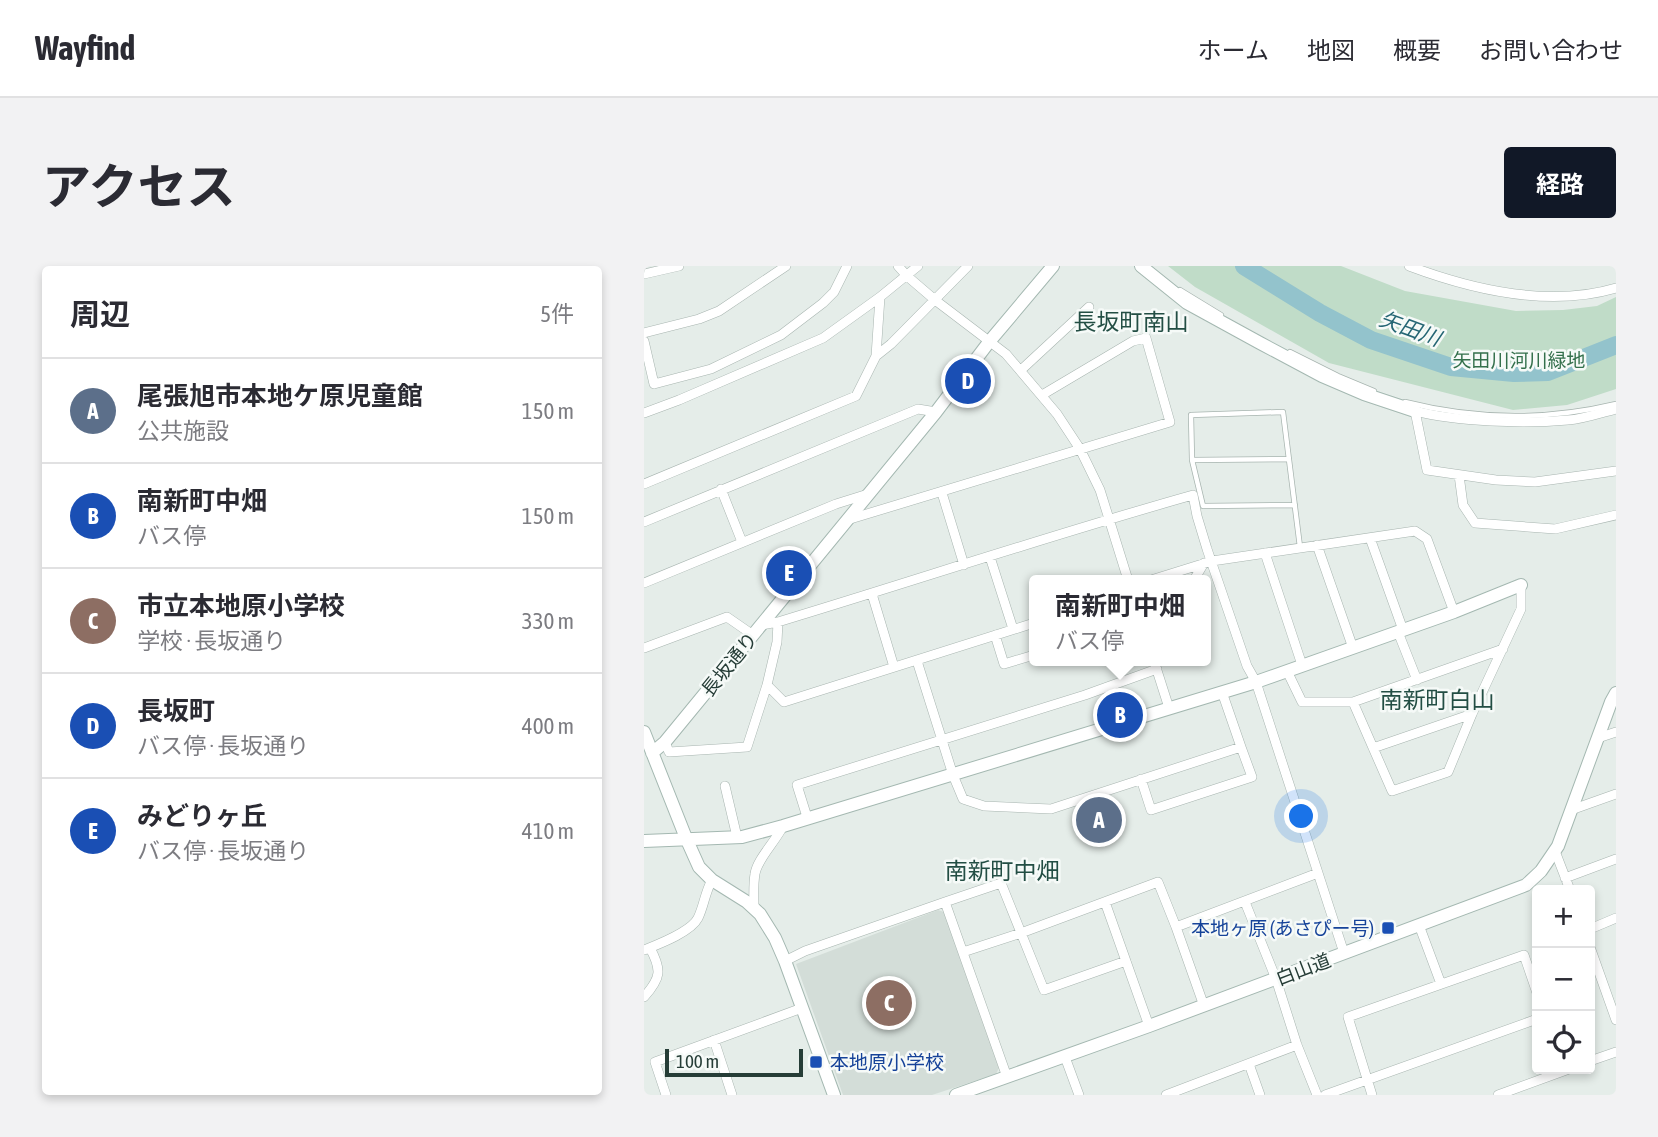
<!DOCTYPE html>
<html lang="ja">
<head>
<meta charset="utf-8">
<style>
  :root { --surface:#fff; --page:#f2f2f3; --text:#2b2b33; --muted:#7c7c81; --line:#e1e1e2; --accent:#111827 }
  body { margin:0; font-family:"Asap Condensed","Noto Sans JP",sans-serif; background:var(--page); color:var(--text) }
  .controls { position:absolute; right:21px; bottom:21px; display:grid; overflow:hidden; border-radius:7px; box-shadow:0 4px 10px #0003 }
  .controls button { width:63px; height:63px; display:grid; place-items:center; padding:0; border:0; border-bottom:2px solid var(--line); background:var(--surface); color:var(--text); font:35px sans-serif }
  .scale { position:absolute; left:21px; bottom:18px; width:138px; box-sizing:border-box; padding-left:7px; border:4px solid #263d37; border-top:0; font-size:19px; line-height:24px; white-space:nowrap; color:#263d37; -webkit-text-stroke:5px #f6faf8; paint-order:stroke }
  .you { position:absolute; left:658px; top:551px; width:24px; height:24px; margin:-18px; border:5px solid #fff; border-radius:50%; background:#1a73e8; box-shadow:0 0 0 10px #1a73e833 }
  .badge { display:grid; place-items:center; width:46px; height:46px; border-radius:50%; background:var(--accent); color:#fff; font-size:23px; font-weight:700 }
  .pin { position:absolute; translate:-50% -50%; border:4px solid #fff; box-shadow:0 2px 7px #0006 }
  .popup { position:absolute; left:385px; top:309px; width:182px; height:91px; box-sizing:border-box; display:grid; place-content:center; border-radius:7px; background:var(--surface); filter:drop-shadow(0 2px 5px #0005); font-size:23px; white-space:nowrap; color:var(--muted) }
  .popup b { font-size:26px; color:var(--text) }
  .popup::after { content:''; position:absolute; left:50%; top:100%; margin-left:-14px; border:14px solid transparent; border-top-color:var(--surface) }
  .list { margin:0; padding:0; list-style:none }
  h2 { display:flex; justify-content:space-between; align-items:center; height:91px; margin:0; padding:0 28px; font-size:30px }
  h2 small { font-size:23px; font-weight:400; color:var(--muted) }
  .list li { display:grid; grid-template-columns:46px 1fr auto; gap:21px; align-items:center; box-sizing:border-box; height:105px; padding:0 28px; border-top:2px solid var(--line) }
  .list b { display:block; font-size:26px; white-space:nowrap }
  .list p { margin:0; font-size:23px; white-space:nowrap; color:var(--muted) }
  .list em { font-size:23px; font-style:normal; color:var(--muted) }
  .icon { flex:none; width:38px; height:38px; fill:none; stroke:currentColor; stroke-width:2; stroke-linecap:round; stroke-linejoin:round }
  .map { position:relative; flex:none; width:972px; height:829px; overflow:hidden; border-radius:7px }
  header { display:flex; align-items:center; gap:42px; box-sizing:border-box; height:98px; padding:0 35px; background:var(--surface); border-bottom:2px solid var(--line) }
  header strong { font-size:33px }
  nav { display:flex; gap:38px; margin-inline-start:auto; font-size:24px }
  .intro { display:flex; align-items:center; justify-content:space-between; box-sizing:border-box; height:168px; padding:0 42px }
  h1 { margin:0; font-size:49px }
  .button { padding:18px 32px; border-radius:7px; background:var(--accent); color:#fff; font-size:24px; font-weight:700 }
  main { display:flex; gap:42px; padding:0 42px }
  aside { flex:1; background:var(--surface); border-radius:7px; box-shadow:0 4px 10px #0003 }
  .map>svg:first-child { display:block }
  .built { fill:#d3ddd8 }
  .green { fill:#c0dcc8 }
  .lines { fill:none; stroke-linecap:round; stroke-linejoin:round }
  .river { stroke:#93c3cc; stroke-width:18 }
  .lane-casing { stroke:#a8b5b0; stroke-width:6 }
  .street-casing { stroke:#a8b5b0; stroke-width:10 }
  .secondary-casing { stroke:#a4b8b1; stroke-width:14 }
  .lane { stroke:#fff; stroke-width:4.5 }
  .street { stroke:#fff; stroke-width:9 }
  .secondary { stroke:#fff; stroke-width:12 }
  .transit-dot { fill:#1a4fb4; stroke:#f6faf8; stroke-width:2.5 }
  .labels { text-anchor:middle; stroke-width:5; stroke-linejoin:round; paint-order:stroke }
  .park-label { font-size:19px; fill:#34704c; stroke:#f6faf8 }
  .street-label { font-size:19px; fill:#263d37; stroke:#f6faf8 }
  .transit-label { font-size:19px; fill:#164399; stroke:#f6faf8; text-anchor:end }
  .water-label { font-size:21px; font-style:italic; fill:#256674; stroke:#f6faf8 }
  .quarter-label { font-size:23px; fill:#234e44; stroke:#f6faf8 }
</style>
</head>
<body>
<header>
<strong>Wayfind</strong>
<nav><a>ホーム</a><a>地図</a><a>概要</a><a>お問い合わせ</a></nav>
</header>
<div class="intro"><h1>アクセス</h1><a class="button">経路</a></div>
<main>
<aside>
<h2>周辺<small>5件</small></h2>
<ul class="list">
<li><span class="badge" style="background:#5c6f8a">A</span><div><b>尾張旭市本地ケ原児童館</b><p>公共施設</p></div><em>150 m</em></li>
<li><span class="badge" style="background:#1a4fb4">B</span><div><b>南新町中畑</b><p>バス停</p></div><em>150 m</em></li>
<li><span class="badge" style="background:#8d6e63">C</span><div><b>市立本地原小学校</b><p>学校 · 長坂通り</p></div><em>330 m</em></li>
<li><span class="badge" style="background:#1a4fb4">D</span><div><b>長坂町</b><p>バス停 · 長坂通り</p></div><em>400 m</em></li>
<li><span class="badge" style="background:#1a4fb4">E</span><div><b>みどりヶ丘</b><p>バス停 · 長坂通り</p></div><em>410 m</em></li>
</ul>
</aside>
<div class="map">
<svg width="972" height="829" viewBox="0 0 972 829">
  <rect width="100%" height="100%" fill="#e5ede9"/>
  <path class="built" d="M294,644L300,646L355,802L352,808L288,829H199L152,698Z"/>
  <path class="green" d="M524,0H697L761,25L872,45L919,44L953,40L972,31V123L923,139L869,144L685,97L551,21Z"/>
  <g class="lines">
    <path class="river" d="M600,0L676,47L727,74L807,101L870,107L904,106L972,79"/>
    <g class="lane-casing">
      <path id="lane" d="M536,24L577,49
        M646,86L694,110L730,125
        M761,136C832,154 901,155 972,138
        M548,194L645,193
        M651,239L559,240L548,194L547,149L639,146C645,191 650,236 656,281"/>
    </g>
    <g class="street-casing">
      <path id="street" d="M254,0L263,10L291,34L362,88L413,148L436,183L456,224L484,314
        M765,0C829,24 905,42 972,22
        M0,8L35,0
        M0,67L55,53L75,45L142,0
        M0,75L10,118L67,103L137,69L179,37L190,26L203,0
        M232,90L236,31
        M377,104L445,41
        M972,143C956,147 940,153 924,154C879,158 814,156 771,145L783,204L852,214L891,216L972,205
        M0,147L35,134L179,72L236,31L274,0
        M815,209L819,239L831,257L911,263L972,249
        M0,218L212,130L232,90L247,78L324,0
        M77,223L98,276
        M298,227L320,299
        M203,254L526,156L502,72L489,75L398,129
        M0,256L274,143L292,146
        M726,272L759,364
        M673,279L709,382
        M621,287L658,399
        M346,291L369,363
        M507,314L568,295L771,265L783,273L810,346
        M550,314L560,297
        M0,317L192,238L224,228
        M228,328L250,401
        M134,356L133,376L123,419L140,436L390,357
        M117,359L134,356C273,314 410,268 549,229L553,250L563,283L603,400L612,416L700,687
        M754,366L773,414
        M351,369L360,398L390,389
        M0,382L83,351L109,369
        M273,395L309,509L319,533L340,540L407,543L597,481L578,426
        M510,395L525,442
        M643,405L658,436H709L748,525L804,506L828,448L877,343V319
        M709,436L859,383
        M954,472L972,466
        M21,476L25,486L103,481L123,419
        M729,482L828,448
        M497,513L507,544L608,511L597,481
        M81,520L93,571
        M927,544L972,528
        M163,551L153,519L441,429L513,403
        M911,585L926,624
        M921,612L972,593
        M301,636L357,617L400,724L482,695
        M461,636L505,760
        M601,636L632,713L653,779L673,829
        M110,643C110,632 109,619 111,608C113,593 132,575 139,560
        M775,659L797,718
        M532,661L674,607
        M946,663L972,652
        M946,681L972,754
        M0,684C15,678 47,666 54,652C60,640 61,626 68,614
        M319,686L377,667L514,616L532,661L560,740
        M141,695L161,685L301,636L363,811
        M0,731C17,712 18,704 6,682
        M70,774L88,829
        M421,791L435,829
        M946,795L972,786
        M605,798L616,829
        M22,829L11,796L158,742
        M522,829L653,779
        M681,829L893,753
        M728,829L704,751L880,689L893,727
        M854,829L925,803"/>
    </g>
    <g class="secondary-casing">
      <path id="secondary" d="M497,0L543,37L616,77L678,110L720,128L771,145
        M0,466L42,572L55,601L68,614L103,636L116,648L131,672L141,695L190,829
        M8,487L21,476L292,146L345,76L409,0
        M0,575L98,571L139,560L612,416L810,346L877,319
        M312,829L505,760L882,619L897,605L914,580L967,436L972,427"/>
    </g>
    <use href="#lane" class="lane"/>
    <use href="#street" class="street"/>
    <use href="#secondary" class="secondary"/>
  </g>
  <g class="transit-dot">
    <rect x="737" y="655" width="14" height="14" rx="3.5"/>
    <rect x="165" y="789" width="14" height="14" rx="3.5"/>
  </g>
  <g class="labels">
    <g class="park-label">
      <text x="875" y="101">矢田川河川緑地</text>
    </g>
    <g class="street-label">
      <text transform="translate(85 398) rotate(-51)" y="7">長坂通り</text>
      <text transform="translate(659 703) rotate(-21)" y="7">白山道</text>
    </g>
    <g class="transit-label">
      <text x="730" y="669">本地ヶ原 (あさぴー号)</text>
      <text x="186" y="803" text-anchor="start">本地原小学校</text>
    </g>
    <g class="water-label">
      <text transform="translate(766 63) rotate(20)" y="7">矢田川</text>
    </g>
    <g class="quarter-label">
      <text x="487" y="64">長坂町南山</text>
      <text x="793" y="442">南新町白山</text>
      <text x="358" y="613">南新町中畑</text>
    </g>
  </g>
</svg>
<div class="controls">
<button>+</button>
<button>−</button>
<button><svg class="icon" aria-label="locate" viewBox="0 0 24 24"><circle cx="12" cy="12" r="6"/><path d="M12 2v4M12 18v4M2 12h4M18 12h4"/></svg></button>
</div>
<div class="scale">100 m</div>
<div class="you"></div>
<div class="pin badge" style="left:455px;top:554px;background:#5c6f8a">A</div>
<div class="pin badge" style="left:476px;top:449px;background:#1a4fb4">B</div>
<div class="popup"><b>南新町中畑</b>バス停</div>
<div class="pin badge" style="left:245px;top:737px;background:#8d6e63">C</div>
<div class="pin badge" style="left:324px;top:115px;background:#1a4fb4">D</div>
<div class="pin badge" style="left:145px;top:307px;background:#1a4fb4">E</div>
</div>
</main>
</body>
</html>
